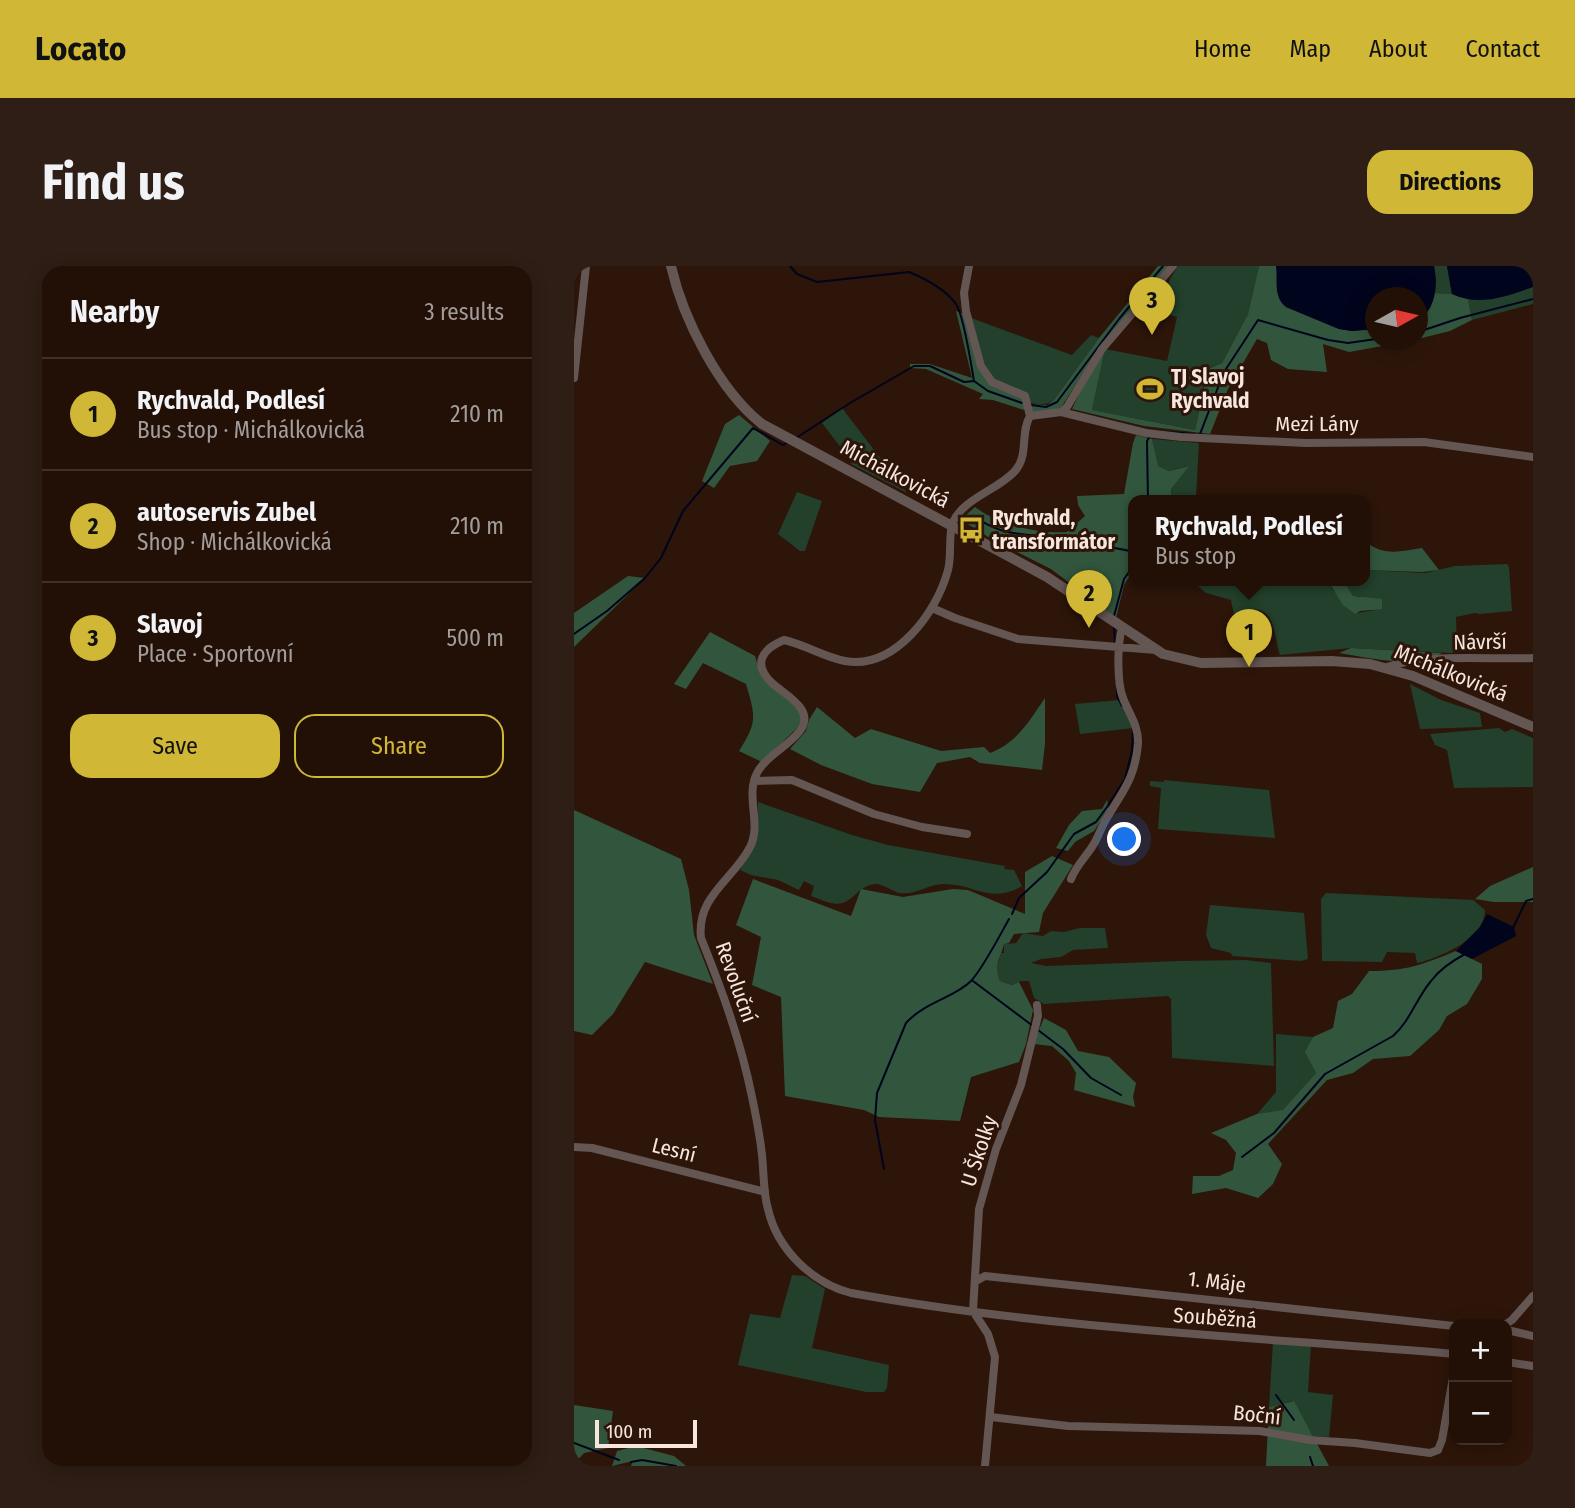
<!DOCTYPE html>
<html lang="en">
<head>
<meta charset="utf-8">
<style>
  :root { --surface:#221007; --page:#2e1e15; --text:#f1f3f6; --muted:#a29d9b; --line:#3f3028; --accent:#d0b736 }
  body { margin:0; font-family:"Fira Sans Condensed",sans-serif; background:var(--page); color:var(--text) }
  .controls { position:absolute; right:21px; bottom:21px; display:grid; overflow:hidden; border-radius:14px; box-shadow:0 4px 18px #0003 }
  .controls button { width:63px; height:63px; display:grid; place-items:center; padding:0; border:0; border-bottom:2px solid var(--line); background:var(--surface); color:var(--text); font:35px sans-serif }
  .compass { position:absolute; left:791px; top:21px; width:63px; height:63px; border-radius:50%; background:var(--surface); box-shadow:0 4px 18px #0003; rotate:82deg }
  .scale { position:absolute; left:21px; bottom:18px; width:102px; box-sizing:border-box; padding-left:7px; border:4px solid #f8e6de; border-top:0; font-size:19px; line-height:24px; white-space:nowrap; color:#f8e6de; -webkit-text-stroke:5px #2d1509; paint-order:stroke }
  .you { position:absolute; left:551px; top:574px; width:24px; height:24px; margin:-18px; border:5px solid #fff; border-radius:50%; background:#1a73e8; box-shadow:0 0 0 10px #1a73e833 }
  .badge { display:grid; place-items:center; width:46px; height:46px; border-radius:50%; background:var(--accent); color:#111; font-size:23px; font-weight:700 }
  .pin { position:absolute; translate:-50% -58px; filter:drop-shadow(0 2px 4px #0008) }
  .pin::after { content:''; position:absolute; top:37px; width:24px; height:21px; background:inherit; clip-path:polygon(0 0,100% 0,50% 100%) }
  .popup { position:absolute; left:554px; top:229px; width:242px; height:91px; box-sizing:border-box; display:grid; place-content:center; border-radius:14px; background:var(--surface); filter:drop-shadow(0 2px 5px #0005); font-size:23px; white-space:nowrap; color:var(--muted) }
  .popup b { font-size:26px; color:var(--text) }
  .popup::after { content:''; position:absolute; left:50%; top:100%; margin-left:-14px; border:14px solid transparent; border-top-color:var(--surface) }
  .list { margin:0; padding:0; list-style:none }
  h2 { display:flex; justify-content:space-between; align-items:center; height:91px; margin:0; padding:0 28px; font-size:30px }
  h2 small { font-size:23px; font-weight:400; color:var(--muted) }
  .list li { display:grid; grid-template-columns:46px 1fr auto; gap:21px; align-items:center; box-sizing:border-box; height:112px; padding:0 28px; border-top:2px solid var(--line) }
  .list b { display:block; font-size:26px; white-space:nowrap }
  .list p { margin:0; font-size:23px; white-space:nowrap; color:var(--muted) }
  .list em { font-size:23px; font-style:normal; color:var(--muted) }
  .actions { display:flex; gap:14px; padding:21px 28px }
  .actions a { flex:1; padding:16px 0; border:2px solid var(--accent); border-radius:21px; text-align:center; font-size:24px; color:var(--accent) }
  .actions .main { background:var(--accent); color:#111 }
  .map { position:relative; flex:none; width:959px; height:1200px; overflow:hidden; border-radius:21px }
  header { display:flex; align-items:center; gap:42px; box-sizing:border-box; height:98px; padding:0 35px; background:var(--accent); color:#111 }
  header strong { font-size:33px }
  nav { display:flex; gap:38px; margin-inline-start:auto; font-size:24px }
  .intro { display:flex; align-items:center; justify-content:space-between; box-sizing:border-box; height:168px; padding:0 42px }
  h1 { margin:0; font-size:49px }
  .button { padding:18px 32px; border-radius:21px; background:var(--accent); color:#111; font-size:24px; font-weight:700 }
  main { display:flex; gap:42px; padding:0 42px }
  aside { flex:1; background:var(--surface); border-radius:21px; box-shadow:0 4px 18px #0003 }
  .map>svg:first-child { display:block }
  .green { fill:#22402c }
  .forest { fill:#32563d }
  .water { fill:#00041c }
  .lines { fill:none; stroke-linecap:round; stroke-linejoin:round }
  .stream { stroke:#00041c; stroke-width:2 }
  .minor { stroke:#645652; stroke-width:8 }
  .tertiary { stroke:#645652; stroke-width:10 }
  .labels { text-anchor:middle; stroke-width:6; stroke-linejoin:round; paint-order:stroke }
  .poi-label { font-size:21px; font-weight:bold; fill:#f8e6de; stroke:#2d1509; text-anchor:start }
  .street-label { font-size:21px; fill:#f8e6de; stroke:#2d1509 }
</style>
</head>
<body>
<header>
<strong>Locato</strong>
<nav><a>Home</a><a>Map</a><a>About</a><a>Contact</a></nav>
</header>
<div class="intro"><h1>Find us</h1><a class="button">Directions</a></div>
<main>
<aside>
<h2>Nearby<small>3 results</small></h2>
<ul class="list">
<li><span class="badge">1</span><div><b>Rychvald, Podlesí</b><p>Bus stop · Michálkovická</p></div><em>210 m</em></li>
<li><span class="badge">2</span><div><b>autoservis Zubel</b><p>Shop · Michálkovická</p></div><em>210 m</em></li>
<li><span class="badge">3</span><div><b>Slavoj</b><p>Place · Sportovní</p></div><em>500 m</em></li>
</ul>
<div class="actions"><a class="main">Save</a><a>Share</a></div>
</aside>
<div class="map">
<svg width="959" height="1200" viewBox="0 0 959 1200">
  <rect width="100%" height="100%" fill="#2d1509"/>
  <path class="green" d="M604,0H685L674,48L648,97L633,103L621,164L518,144L531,83L593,95L603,51L586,46L596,13Z
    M860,0H873L878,28L861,27L862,15Z
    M959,21V38L898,54L894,33H918Z
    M397,52L498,89L517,69L525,72L480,134C458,149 422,120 411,101C404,87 402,67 397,52Z
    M268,142L333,227L277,198L278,196L248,157Z
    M578,173L625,177L622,231H598L597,223L613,200L595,205L583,200Z
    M223,226L248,235L231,285H226L204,268Z
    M933,298L935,301L938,345L906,348L901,347L882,351L883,381L882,385L877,387L777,382L706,389C700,372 702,339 676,344C670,345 665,348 660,349L657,334L632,327L624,320V315H754L759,324L783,347L801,344L785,330H779L770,315H790L791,304L851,307L881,300Z
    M836,418L867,434L906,447L908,461L846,463Z
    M546,434L560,462L506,468L501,438Z
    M925,462L931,466L938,463L959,472V521L880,522L873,484L861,479L856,468Z
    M590,514L695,524L701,572L584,563L587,522L576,520V515L590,516Z
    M184,536L278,569L314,579L431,600L430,603L440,604L448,620C416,639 400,617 368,618C354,619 341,629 326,627C317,625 309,617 300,618C284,621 279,635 268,637C259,640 246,633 237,630L240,620L230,615L225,624L204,614L177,609L166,604L184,569Z
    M752,627L899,634L911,644C911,672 870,689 848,696L843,697L841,687L813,686L808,696L748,695L747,633Z
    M636,639L730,647L734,693L727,695L658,690L657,687L637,682L632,669Z
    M506,662H531L534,682L499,684L487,691L467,693L457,697L472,700L606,695L672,694L697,697L700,800L598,792L597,733L594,730L470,738L460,732L455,715H447L439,719L426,715L422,706L427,687H430V678L442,677L449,667L469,670L477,665L490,666Z
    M702,768L739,771L732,786L742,807L709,845L683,848L702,826Z
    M218,1009L231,1010L251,1023L238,1082L315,1099L313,1122L310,1126H292L164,1099L176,1048L206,1052Z
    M699,1076L737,1079L734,1126L759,1129L755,1171L739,1170L719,1135L695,1141Z"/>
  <path class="forest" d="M584,0H594L518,94L488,140L483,144L459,147L455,138L473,139L480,134L525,72Z
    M685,0H702L712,41L765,63L778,65L801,63L802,74H842L775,86L749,78L753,106L714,103L697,94L693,77L683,73L654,123L636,168L570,160L498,143L515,108L531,83L518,144L621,164L634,103L648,97L674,48Z
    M861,27L878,28L894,33L898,54L876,65L844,73V54L850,51Z
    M382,45L391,48L410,110L448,130L452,141L450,144L419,134L405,133L409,128L352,103L336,102V98H356L398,112Z
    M165,149L196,175L183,195L156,200L140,222L128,215L151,158Z
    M562,169L578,173L584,200L595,205L615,200L597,223L598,235H560L559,304L550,319L542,352L477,303L419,274L392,257V249L401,241C425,259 463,268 493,266L511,250L504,239L503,230L550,228L559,177Z
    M790,275C810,290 824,286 848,282L865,304L848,306L791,304Z
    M54,310L71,312L0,381V347Z
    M754,315H770L779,330L808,333V343L786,345L781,348L769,339Z
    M136,366L181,390L186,407L226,446L227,455L223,462L188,496L165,485C183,456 182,452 172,418L129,397L112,423L100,418Z
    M777,382L868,387C839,403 796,392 765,387Z
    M471,432V478L468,504L406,497L396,491L363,497L346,526L298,518L247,499L216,483L232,465L235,454L243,441L281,472L297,463L367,485L410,481L416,487C443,477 455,455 471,432Z
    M533,534L535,543L520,565L501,576L494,585L482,582L495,559L508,545L528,543Z
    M0,544L107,593L115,624L120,669L139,718L71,696L39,748L18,769L0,765Z
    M478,590L499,599L469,647L465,666L440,668L435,677L430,678C427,691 419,700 426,715L438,719L445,716L459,744L452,778L445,796L397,811L386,855L305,851L290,844L211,830L207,731L178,719L187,671L162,659L179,613L277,650L287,623L329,631L379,623L394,624L451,648V606Z
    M959,601V636H920L901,633L916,620Z
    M882,685L908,698V713L893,738L873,750L865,764L836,790L799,793L779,807L753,814L694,878L708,898L699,918L684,932L652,922L618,928L619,910H645L659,904L662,887L652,874L637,867L683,848L709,844L742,807L731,786L739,771L759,762L764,735L778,728L795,705C833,705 847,699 882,685Z
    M470,752L492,764L504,785L535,791L562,817L559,831L561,841L500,824L502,807L495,795L478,780L459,778Z
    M720,1135L755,1200H692L695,1141Z
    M0,1139L39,1145L34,1182L10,1187L0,1198Z
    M62,1180L100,1190L112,1200H57L59,1195L38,1200L43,1185Z"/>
  <path class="water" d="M702,0H860C864,17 862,45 844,54V32H802L801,63L778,65L765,63L712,41C699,31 704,15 702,0Z
    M873,0H959V21C933,30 905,41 878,28Z
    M913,648L940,661L942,670L898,693L882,685L906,661Z"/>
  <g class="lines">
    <path class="stream" d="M216,0L223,8L243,16L335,6C352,13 371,23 382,38C390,50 397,98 400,115L414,125L448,137
      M844,66L886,52L959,33
      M457,139L472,141L483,136L545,53L589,0
      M578,165L620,168
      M626,168L650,106L684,54L754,74L774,77L802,73
      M222,172L276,137L340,100H356L390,116L400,115
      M574,235L573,175L576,170
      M406,254C431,271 455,268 484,271C509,274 535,281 560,286
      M540,350L550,313L560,299
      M540,360L541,378
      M0,368L33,345L71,312L87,292L109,245L179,162L209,179L214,176
      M543,422V430L548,440
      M438,648L445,632L473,606L500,568L522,556L533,541L551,513L558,485L559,464
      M939,662L952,635L959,633
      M399,715L459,760
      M464,764L489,783L517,812L547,829
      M668,891L700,867L751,808L819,770C836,755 842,733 857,715C866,703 878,695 891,688
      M310,903L301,854L303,827L332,757C351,736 380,732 397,715C409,702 426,669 435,653
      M702,1129L720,1154
      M0,1177L45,1194
      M736,1191L739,1200
      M57,1196L68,1194L102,1200"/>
    <path class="minor" d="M395,0L390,27L392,45L407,100L418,116L451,130L456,150
      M599,0L528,83L493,141L487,146L456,150C446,167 455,189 441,205C424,224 390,232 379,256C374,267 378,290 374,304C363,346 321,404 271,395C250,391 232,379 210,374C188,383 178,398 198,417C211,429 243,444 225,466C213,481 192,490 183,507C171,530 188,558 176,581C161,612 122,630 127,672C148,724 167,776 178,831C182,850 186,870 188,889C190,907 189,926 194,943C203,983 238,1017 277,1027C476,1063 679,1071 880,1088
      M0,112L12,0
      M487,146L572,167L607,171L731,177L850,176L959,191
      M358,342L381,352L444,373L582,384
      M813,401C853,387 915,394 959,392
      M180,515L218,514L300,548L348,561L393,568
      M497,613C502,600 510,593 518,581C523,574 526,565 530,557C547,527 561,514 564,478C565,460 555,448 549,432C543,417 543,378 548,363
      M0,881L18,882L191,926
      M402,1015L411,1010L880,1060
      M399,1045L405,943L422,883L447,819L464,750L463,739
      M399,1045L414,1068L421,1091L411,1200
      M932,1058L938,1054L959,1030
      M933,1064L959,1070
      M933,1096L959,1100
      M417,1151L494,1160L686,1165L736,1174L781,1177L856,1187L864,1184L868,1174L880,1106"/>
    <path class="tertiary" d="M97,0C109,53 145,124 188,158L473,311L589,388L627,397L758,395L796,398L839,410L959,461"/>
  </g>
  <defs>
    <g id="stadium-bare" transform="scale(2.1)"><path d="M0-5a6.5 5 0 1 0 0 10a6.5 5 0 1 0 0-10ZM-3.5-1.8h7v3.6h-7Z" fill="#d0b736" stroke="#2d1509" stroke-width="2.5" paint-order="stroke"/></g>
    <g id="bus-bare" transform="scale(2.1)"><path d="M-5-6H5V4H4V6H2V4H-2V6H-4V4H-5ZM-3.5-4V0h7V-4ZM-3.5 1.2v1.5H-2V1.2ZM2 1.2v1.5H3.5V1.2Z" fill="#d0b736" stroke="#2d1509" stroke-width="2.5" paint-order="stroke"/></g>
  </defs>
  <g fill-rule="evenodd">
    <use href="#stadium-bare" x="576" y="123"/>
    <use href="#bus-bare" x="397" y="264"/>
  </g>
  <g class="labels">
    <g class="poi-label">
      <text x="597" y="118">TJ Slavoj<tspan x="597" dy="24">Rychvald</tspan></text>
      <text x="418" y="259">Rychvald,<tspan x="418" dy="24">transformátor</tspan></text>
    </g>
    <g class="street-label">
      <text x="743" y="165">Mezi Lány</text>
      <text transform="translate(321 208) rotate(28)" y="7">Michálkovická</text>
      <text transform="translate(906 376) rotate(-1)" y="7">Návrší</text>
      <text transform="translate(877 407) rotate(22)" y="7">Michálkovická</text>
      <text transform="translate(162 716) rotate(70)" y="7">Revoluční</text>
      <text transform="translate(100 884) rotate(14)" y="7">Lesní</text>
      <text transform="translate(405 885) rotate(-72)" y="7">U Školky</text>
      <text transform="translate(643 1016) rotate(7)" y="7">1. Máje</text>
      <text transform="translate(641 1052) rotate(4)" y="7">Souběžná</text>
      <text transform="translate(683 1149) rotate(6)" y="7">Boční</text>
    </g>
  </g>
</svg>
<div class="controls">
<button>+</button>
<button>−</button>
</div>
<svg class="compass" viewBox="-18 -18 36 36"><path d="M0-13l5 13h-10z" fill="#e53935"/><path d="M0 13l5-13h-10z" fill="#a29d9b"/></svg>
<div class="scale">100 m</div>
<div class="you"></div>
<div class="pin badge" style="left:675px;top:401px">1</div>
<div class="popup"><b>Rychvald, Podlesí</b>Bus stop</div>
<div class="pin badge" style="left:515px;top:362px">2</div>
<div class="pin badge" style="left:578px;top:69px">3</div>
</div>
</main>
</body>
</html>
